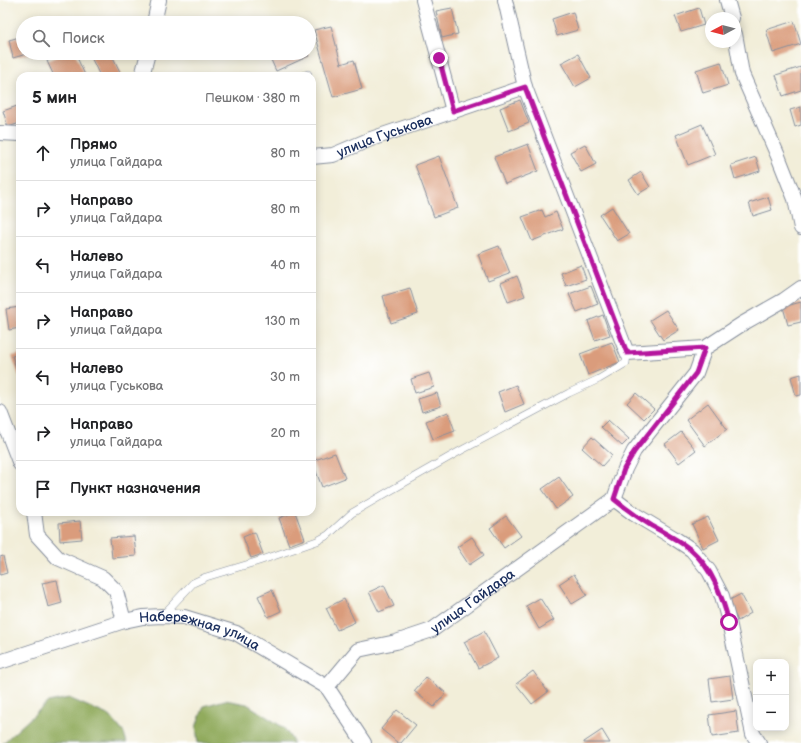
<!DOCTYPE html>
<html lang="ru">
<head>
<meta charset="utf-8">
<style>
  :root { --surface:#fff; --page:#f2f2f2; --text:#202124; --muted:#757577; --line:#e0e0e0 }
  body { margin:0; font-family:"Balsamiq Sans",sans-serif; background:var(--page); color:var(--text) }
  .controls { position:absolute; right:12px; bottom:12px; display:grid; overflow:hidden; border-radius:8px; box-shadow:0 2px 10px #0003 }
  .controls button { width:36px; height:36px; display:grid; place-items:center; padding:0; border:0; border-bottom:1px solid var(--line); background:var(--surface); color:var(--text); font:20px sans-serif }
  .compass { position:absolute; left:705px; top:12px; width:36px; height:36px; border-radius:50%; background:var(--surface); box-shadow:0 2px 10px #0003; rotate:263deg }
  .stop { position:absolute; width:12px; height:12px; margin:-9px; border:3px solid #b5179e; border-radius:50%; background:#fff }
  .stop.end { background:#b5179e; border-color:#fff; box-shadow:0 1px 4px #0008 }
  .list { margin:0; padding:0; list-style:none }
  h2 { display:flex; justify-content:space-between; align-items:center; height:52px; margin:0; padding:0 16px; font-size:17px }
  h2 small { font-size:13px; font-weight:400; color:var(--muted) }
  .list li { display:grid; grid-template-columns:26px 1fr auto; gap:12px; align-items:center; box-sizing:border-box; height:56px; padding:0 16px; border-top:1px solid var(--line) }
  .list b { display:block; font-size:15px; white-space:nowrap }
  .list p { margin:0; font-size:13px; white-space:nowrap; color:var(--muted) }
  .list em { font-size:13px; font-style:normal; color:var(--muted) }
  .icon { flex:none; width:22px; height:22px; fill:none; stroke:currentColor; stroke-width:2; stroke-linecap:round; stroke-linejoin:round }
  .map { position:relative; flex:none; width:801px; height:743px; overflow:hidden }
  .search { position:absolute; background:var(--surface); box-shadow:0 2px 10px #0003; left:16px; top:16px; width:300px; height:44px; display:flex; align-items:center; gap:10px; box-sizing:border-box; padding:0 14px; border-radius:22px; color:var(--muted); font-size:15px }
  .panel { position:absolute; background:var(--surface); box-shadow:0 2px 10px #0003; left:16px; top:72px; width:300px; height:444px; border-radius:12px }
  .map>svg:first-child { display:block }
  .forest { fill:#91ab5d; stroke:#566d5e }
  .building { fill:#da9c7c }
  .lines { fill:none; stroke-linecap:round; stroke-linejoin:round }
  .lane-casing { stroke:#868e9c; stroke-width:8 }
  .street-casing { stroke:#868e9c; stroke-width:16 }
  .lane { stroke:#fff; stroke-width:7 }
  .street { stroke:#fff; stroke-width:14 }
  .route { stroke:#b5179e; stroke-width:5 }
  .labels { text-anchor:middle; stroke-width:3; stroke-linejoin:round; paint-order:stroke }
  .street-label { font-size:14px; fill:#1b2f5e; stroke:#fff }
</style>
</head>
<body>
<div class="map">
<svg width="801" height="743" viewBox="0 0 801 743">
  <rect width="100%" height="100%" fill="#fff"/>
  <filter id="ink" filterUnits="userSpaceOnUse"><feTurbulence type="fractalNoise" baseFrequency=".025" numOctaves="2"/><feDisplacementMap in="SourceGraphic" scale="8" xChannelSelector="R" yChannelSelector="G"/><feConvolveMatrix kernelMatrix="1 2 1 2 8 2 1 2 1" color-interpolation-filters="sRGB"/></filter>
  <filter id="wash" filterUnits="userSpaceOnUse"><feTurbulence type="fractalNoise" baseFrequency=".012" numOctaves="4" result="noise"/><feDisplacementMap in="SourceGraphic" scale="16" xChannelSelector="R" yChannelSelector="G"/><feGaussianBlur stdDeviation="0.9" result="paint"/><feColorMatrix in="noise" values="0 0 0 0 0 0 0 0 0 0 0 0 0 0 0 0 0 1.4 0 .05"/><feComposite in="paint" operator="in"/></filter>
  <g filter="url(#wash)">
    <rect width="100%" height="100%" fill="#f2eed9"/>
    <path class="forest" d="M69,698L110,716L124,733L127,743H3L48,702Z
      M225,700L247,704L284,728L294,743H198L196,727L204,706Z"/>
    <g id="blocks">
      <path class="building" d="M452,8L458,34L442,38L436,11Z
        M699,8L704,25L681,32L675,16Z
        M573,12L578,30L557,36L552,19Z
        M794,21L801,44L773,53L766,30Z
        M331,26L341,64L354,60L362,89L333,97L314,30Z
        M23,36V53H30L13,58L9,40Z
        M66,53H75L85,75L54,76L47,61Z
        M89,53H111L121,74L118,76H100Z
        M268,53H307L309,56L276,71Z
        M578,54L591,78L575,87L561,63Z
        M721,62L728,85L703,93L696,70Z
        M801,67V90L783,96L776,75Z
        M520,100L529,123L509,131L500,108Z
        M20,105V123L8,127L3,111Z
        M801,107V125L795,127L790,110Z
        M702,124L715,154L688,165L676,135Z
        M528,144L538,171L505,184L494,157Z
        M585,144L596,164L581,172L570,152Z
        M439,156L458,208L434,217L415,165Z
        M756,157L760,171L735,179L731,165Z
        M641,172L650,187L638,194L629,180Z
        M768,197L772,210L753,216L749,203Z
        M612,207L629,234L617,241L600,215Z
        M542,210L545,217L556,212L563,229L532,241L522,217Z
        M499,246L510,273L488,281L478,254Z
        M581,265L586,279L566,286L561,273Z
        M517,276L525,296L508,302L501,283Z
        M591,286L598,304L577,312L569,294Z
        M410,288L418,314L391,323L383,296Z
        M801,302V322L788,325L783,307Z
        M20,307V328L9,330L6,309Z
        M666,310L679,330L663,340L650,320Z
        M603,315L610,335L595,340L588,321Z
        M612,342L620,362L588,375L580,354Z
        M20,354V376H19L12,356Z
        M429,373L434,387L415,393L411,379Z
        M801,374V395L796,396L791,377Z
        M516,385L524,404L505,412L498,392Z
        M437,393L441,406L422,412L418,399Z
        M636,393L654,409L644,419L627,403Z
        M708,403L727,429L705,446L686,420Z
        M448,412L455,431L433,439L426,421Z
        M608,420L629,439L622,446L601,427Z
        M681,432L696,450L679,463L665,444Z
        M592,437L612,455L602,466L582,448Z
        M335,453L345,478L322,487L312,461Z
        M559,477L573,497L556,509L542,489Z
        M295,512L305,539L289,545L279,518Z
        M506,516L521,536L504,548L490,528Z
        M708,517L719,540L703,548L692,524Z
        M80,521L82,539L60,541L59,523Z
        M255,532L263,554L251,558L243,537Z
        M134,536L136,556L112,558L110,538Z
        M472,537L484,555L469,565L457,547Z
        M3,556L7,573L0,575V557Z
        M574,574L587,595L572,604L559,584Z
        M57,580L62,603L48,607L42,583Z
        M384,585L394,606L379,612L369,592Z
        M272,590L281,611L268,617L258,596Z
        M741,594L751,613L738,621L728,601Z
        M540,598L554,620L539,629L526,606Z
        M344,599L355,622L337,630L326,608Z
        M484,631L498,658L478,668L464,642Z
        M533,671L548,692L532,704L516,684Z
        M730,676L733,699L712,702L709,679Z
        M426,677L446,693L434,707L414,691Z
        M397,710L416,725L401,743H398L381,729Z
        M736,711L739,733L712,737L709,715Z
        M602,730L610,743H584V742Z"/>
    </g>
  </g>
  <g filter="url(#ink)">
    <use href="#blocks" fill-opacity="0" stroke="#868e9c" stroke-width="1"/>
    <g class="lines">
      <g class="lane-casing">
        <path id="lane" d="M302,76L308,74
          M162,616L193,583L206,577L259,561L317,541L328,535L352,513L388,492L460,451L569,393L599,379L626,363L627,353"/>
      </g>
      <g class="street-casing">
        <g id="street">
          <path d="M423,0L453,111"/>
          <path d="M505,0L525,87L627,353L705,348L742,324L784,300L801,288"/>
          <path d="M727,0L732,18"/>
          <path d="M154,23L159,0"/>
          <path d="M735,34L742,74L778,156L795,199L801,228"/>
          <path d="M142,76L148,53"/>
          <path d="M0,133L20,134"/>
          <path id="s1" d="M312,157L333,155L371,139L525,87"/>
          <path d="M0,412L20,464"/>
          <path d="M614,499L625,469L634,451L696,373L705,348"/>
          <path d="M34,512L37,535L58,558L103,578L116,591L124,621"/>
          <path id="s2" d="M0,662L124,621L143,617L162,616L184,617L236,633L327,687L364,743"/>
          <path id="s3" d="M327,687L358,650L396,642L432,630L614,499L634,514L674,538L692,550L709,571L722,596L729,622L753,734L759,743"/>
        </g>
      </g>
      <use href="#lane" class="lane"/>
      <use href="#street" class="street"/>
    </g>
  </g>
  <g class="lines" filter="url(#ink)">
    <path class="route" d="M439,58L453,111L525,87L627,353L705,348L696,373L634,452L624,469L614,499C626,509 639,518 652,526C665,533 679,540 691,550C712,568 722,596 729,622"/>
  </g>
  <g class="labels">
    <g class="street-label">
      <text dy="5" stroke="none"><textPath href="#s1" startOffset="76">улица Гуськова</textPath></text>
      <text dy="5" stroke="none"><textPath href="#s3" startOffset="175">улица Гайдара</textPath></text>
      <text dy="5" stroke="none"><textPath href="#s2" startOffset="209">Набережная улица</textPath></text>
    </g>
  </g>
</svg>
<div class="controls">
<button>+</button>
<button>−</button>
</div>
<svg class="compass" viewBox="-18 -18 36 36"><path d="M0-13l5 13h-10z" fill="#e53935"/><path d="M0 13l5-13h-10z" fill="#757577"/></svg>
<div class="stop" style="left:729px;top:622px"></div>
<div class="stop end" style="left:439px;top:58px"></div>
<div class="search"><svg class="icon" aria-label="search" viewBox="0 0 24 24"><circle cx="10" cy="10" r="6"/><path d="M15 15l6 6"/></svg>Поиск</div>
<section class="panel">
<h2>5 мин<small>Пешком · 380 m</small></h2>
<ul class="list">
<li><svg class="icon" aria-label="ahead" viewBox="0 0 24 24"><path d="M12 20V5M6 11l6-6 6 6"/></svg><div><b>Прямо</b><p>улица Гайдара</p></div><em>80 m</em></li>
<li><svg class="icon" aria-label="right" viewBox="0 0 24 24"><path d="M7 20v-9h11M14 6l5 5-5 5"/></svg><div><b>Направо</b><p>улица Гайдара</p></div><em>80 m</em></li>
<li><svg class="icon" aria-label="left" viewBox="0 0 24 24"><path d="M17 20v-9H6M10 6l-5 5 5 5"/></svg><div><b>Налево</b><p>улица Гайдара</p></div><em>40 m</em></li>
<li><svg class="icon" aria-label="right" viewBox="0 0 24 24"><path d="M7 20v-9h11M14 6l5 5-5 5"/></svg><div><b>Направо</b><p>улица Гайдара</p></div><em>130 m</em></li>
<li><svg class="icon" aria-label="left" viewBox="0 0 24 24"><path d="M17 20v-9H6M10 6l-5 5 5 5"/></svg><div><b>Налево</b><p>улица Гуськова</p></div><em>30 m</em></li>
<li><svg class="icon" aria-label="right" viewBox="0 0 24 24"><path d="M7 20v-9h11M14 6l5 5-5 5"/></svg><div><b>Направо</b><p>улица Гайдара</p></div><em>20 m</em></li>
<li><svg class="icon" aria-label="arrive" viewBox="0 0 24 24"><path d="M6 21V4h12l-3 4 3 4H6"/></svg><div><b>Пункт назначения</b></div></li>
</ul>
</section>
</div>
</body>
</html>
